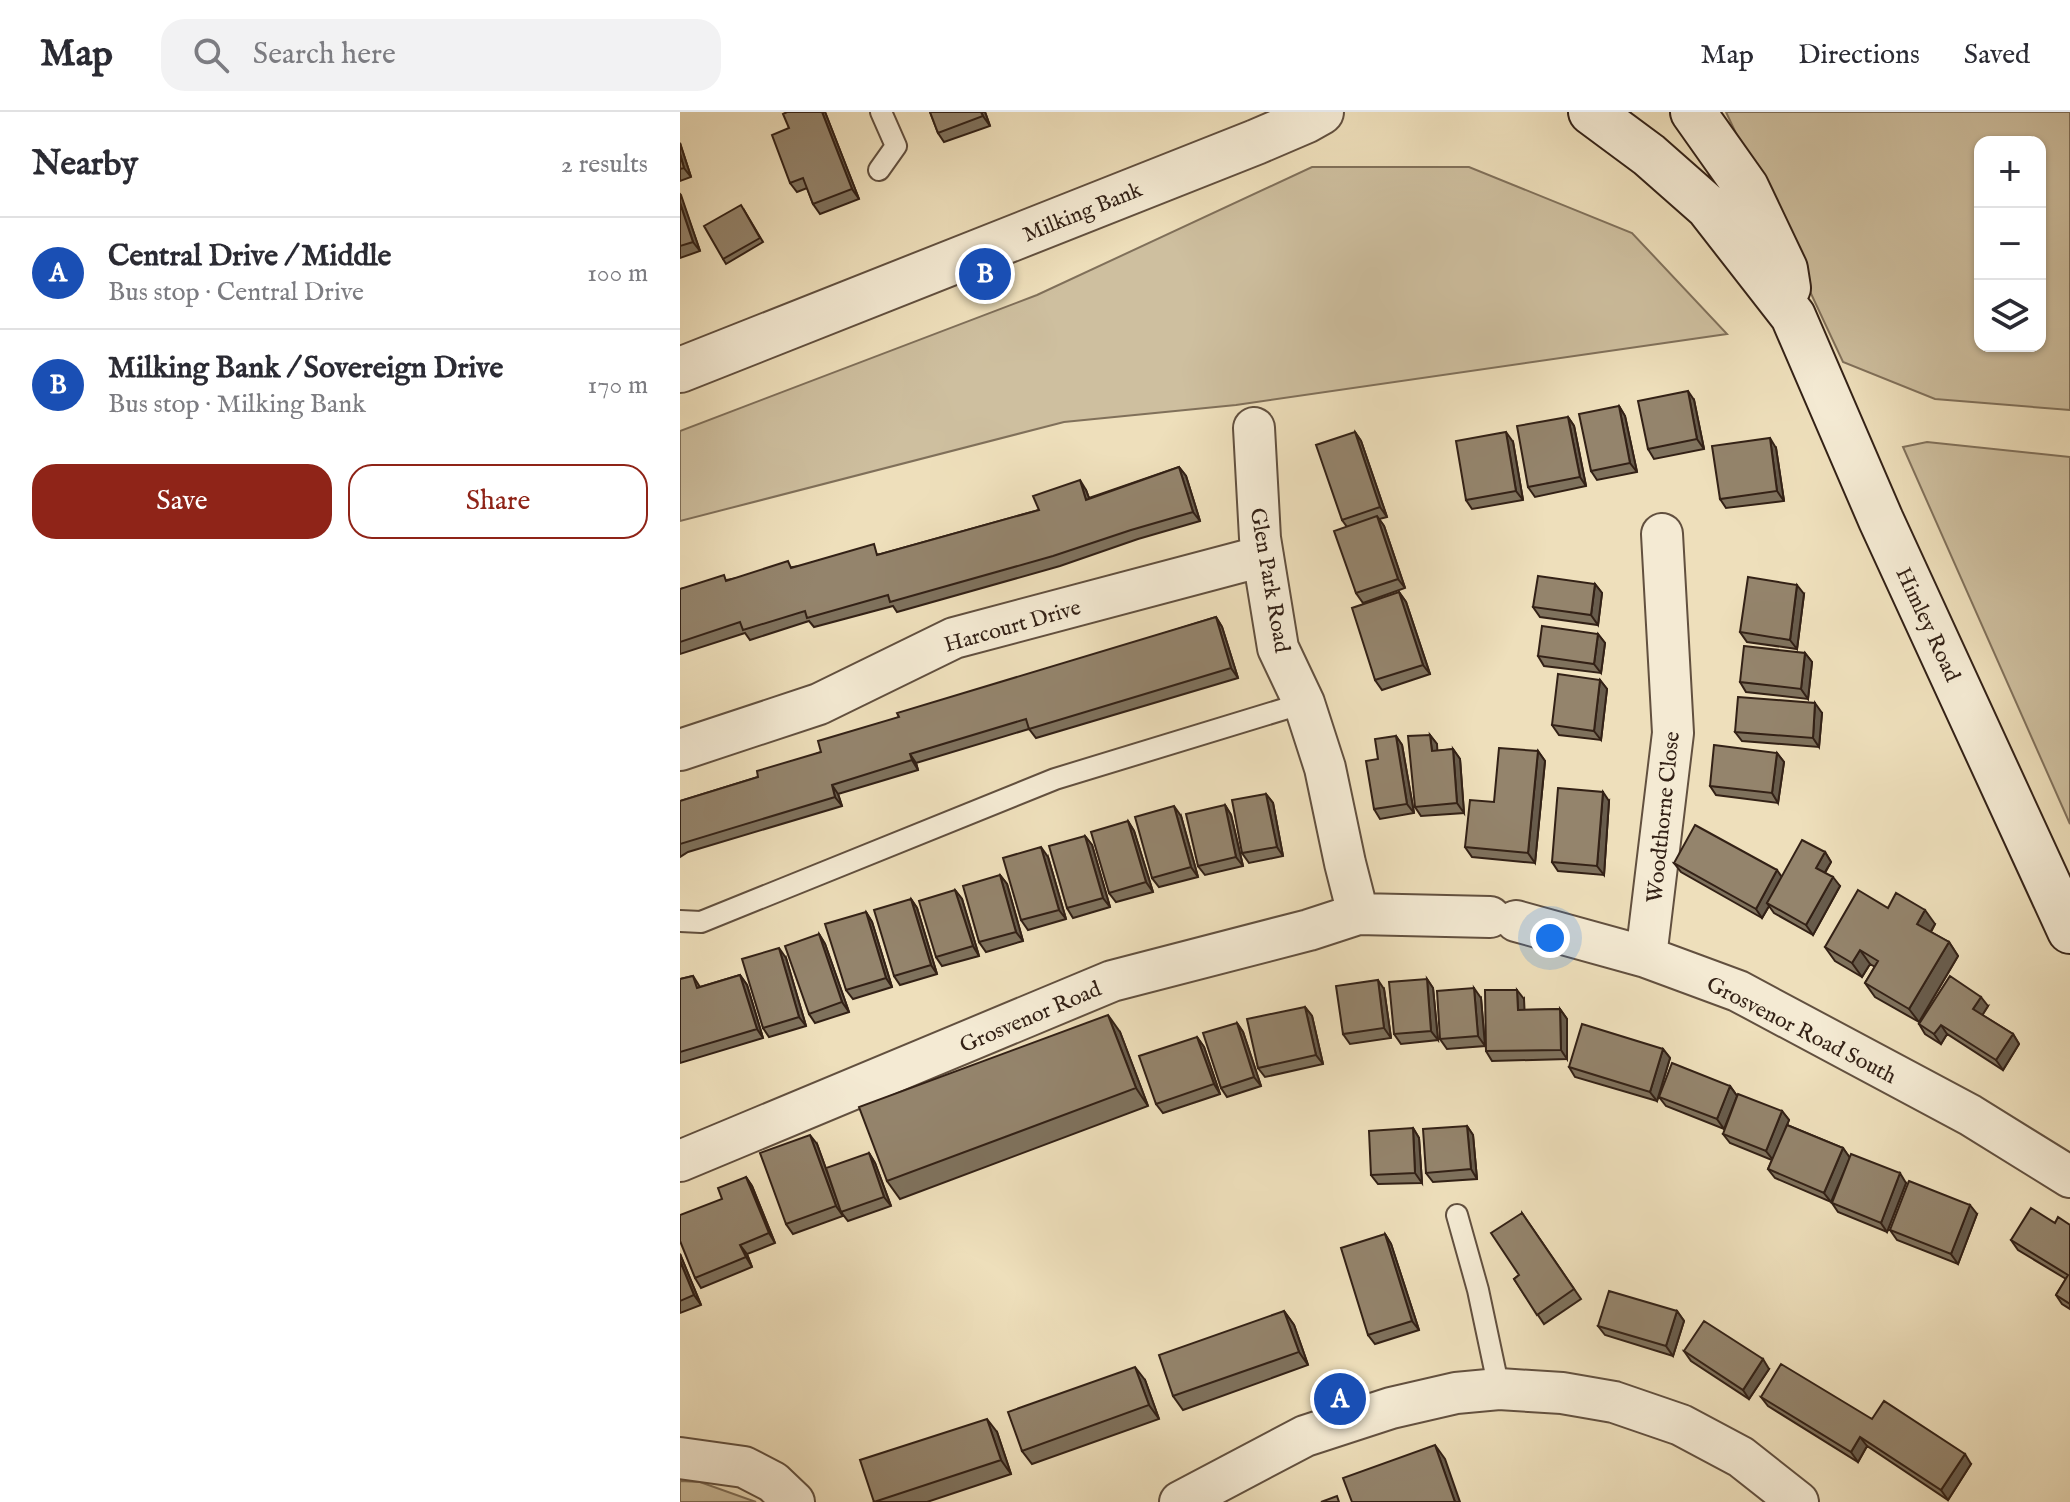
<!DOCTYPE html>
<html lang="en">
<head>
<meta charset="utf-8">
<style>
  :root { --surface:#fff; --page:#f2f2f3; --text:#2b2b33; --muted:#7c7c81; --line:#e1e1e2; --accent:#8f2418 }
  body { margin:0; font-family:"IM FELL English",serif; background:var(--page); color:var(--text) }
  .controls { position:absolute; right:24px; top:24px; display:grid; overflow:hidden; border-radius:16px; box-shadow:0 2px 6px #0004 }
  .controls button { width:72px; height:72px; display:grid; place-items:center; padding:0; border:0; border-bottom:2px solid var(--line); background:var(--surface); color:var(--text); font:40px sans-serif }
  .you { position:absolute; left:870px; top:826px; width:28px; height:28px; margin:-20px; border:6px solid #fff; border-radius:50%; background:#1a73e8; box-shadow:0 0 0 12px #1a73e833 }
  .badge { display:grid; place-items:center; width:52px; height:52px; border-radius:50%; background:var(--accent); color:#fff; font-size:26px; font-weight:700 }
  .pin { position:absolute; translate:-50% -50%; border:4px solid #fff; box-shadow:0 2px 8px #0006 }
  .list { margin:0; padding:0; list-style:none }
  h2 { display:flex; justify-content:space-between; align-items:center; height:104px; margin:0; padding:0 32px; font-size:34px }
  h2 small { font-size:26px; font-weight:400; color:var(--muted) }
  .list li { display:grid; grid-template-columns:52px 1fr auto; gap:24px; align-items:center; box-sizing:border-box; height:112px; padding:0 32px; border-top:2px solid var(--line) }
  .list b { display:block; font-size:30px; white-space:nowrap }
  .list p { margin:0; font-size:26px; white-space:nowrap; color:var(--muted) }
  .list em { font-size:26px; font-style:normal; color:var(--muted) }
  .actions { display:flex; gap:16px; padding:24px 32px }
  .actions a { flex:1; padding:18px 0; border:2px solid var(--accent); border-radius:24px; text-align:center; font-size:28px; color:var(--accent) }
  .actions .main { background:var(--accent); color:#fff }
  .icon { flex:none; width:44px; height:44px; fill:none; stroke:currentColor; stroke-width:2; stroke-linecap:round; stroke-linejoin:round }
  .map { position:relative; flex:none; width:1390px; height:1390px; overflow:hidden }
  header { display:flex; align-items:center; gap:48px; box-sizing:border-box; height:112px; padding:0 40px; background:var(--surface); border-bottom:2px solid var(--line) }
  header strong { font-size:38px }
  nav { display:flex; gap:44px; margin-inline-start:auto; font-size:28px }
  .search { width:560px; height:72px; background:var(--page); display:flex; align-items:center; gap:20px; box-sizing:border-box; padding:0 28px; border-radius:24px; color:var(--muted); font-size:30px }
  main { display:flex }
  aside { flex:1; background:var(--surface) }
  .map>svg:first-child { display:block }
  .green { fill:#cebf9f; stroke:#80705a; stroke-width:2; fill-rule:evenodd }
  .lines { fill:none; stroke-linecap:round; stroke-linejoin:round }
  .service-casing { stroke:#62503f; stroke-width:24 }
  .minor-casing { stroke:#62503f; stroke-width:44 }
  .tertiary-casing { stroke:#62503f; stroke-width:48 }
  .secondary-casing { stroke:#332116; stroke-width:48 }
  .service { stroke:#f4ead3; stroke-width:20 }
  .minor { stroke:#f4ead3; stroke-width:40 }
  .tertiary { stroke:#f4ead3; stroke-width:44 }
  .secondary { stroke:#f4ead3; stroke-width:44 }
  .wall { fill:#7f725d; stroke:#332116; stroke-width:2 }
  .shaded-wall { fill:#685c4c; stroke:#332116; stroke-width:2 }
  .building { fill:#94846c; stroke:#332116; stroke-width:2 }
  .labels { text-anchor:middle; stroke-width:8; stroke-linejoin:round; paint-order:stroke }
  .street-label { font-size:22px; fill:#332116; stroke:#f4ead3 }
</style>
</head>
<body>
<header>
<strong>Map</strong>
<div class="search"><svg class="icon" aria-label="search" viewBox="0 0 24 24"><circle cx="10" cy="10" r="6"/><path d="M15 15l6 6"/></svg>Search here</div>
<nav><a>Map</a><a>Directions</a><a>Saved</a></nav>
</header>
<main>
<aside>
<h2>Nearby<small>2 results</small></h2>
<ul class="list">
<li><span class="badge" style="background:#1a4fb4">A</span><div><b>Central Drive / Middle</b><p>Bus stop · Central Drive</p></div><em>100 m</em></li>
<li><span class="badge" style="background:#1a4fb4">B</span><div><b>Milking Bank / Sovereign Drive</b><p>Bus stop · Milking Bank</p></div><em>170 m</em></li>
</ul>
<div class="actions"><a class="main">Save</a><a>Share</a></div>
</aside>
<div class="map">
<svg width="1390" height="1390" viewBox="0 0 1390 1390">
  <rect width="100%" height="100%" fill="#eedfbb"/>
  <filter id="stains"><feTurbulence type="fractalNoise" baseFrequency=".0025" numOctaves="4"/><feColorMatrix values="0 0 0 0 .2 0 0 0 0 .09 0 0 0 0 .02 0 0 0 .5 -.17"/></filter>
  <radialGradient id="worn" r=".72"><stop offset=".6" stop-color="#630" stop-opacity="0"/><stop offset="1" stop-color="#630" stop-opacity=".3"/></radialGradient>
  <path class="green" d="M1046,0H1390V298L1255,287L1163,250ZM1300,30H1360V234H1300Z
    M632,55H789L952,121L1047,222L556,293L384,310L0,409V319L357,183Z
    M1247,330L1390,345V712L1223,335Z
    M0,1369L20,1370L76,1390H0Z"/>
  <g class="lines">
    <g class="service-casing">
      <path id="service" d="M199,58L216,34L201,0
        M0,809L21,810L375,667L624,591
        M777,1103L798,1178L819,1277"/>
    </g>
    <g class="minor-casing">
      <path id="minor" d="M574,316L580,426L598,536L624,591L645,656L665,751L678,802
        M0,638L139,592L274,526L583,444
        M836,809L966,845L1058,879L1290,1003L1390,1065
        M966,845L993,621L982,422
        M0,1049L432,869L629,818L678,802L810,805
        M0,1346L64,1355L93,1370L114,1390
        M500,1390L625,1324L711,1296L776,1281L819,1277L882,1281L934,1290L1001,1313L1061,1345L1118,1390"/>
    </g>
    <g class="tertiary-casing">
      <path id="tertiary" d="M0,258L576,30L625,9L641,0"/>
    </g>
    <g class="secondary-casing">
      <path id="secondary" d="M911,0L969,43L1028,95L1113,204L1201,408L1390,819
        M1013,0L1066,75L1105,157L1108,176"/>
    </g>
    <use href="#service" class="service"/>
    <use href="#minor" class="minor"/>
    <use href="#tertiary" class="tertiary"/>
    <use href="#secondary" class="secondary"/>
  </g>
  <path class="wall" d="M107,0H145L179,87L140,102L133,92L127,76L117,80L110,71L109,16Z
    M250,0H305L310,14L264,30L258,21Z
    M0,31L11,65L0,69Z
    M0,82L20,139L0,146Z
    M64,98L83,130L46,152L43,147Z
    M1014,288L1024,337L974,347L968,337Z
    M939,294L945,304L957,360L917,368L911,359Z
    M888,305L894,314L906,374L855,385L848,375Z
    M675,320L681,329L707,405L699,407L704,414L725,476L683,491L676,481L667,415L662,408Z
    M833,330L843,388L792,397L786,388Z
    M1096,336L1104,389L1046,396L1040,387Z
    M499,355L506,364L520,409L458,427L380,454L217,500L213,494L134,515L129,509L70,528L65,521L0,542V477L113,455L201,442L359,398L406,378L409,386Z
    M915,472L922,481L918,513L860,505L853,495Z
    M719,480L726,490L750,562L702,578L695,568Z
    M1124,482L1117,537L1067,530L1060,520Z
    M536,505L542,515L558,566L356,626L349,617L236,651L238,658L158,682L162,694L8,740L0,745V689L78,665L141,640L219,605Z
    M918,522L925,531L921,561L864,554L858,544Z
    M1125,541L1132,550L1128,587L1066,580L1060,570Z
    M920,568L927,577L921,628L879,623L872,613Z
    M1142,601L1139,635L1062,629L1055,620Z
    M750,623L757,632V639L773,637L780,647L784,701L741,704L735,695Z
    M716,624L722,633L734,701L700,707L694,697L698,647Z
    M858,639L865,649L855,751L792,745L785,735Z
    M1097,641L1104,650L1098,691L1036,683L1030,674Z
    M586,682L593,691L603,744L569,751L562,741Z
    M929,689L924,763L878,759L872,750Z
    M545,693L551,703L563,754L525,763L518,754Z
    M501,704L518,765L479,775L472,766Z
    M448,709L454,719L473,780L436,790L429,781Z
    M405,724L412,733L430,795L393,806L387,796Z
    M1145,740L1151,750L1145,761L1160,774L1133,823L1094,801L1089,794L1082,806L1001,760L994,751L1102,765Z
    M368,745L386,807L348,818L341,808Z
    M320,763L327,772L343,829L306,840L299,830Z
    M275,778L282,787L299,844L262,854L256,845Z
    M231,787L237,796L257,862L220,873L214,864Z
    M1208,796L1255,812L1251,820L1269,830L1278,844L1239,910L1195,885L1185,871L1195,855L1190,852L1182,865L1155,849L1145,835Z
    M186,800L192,810L212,875L173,887L166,878Z
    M139,822L145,832L169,900L135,911L129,902Z
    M106,846L126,914L89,925L83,916Z
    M60,863L67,873L83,926L0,951V867L13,864L20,875Z
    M747,867L753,876L758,928L721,932L714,922Z
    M704,877L711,926L670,932L663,922Z
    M801,886L805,934L767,937L760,927Z
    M844,887V898L880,897L887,907V947L812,949L806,939Z
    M1308,894L1302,903L1333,922L1339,932L1323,958L1267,922L1261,932L1245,922L1239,912Z
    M625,895L632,904L643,952L585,965L578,956Z
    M557,911L563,920L581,974L547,985L541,976Z
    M440,920L468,994L220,1087L207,1069Z
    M517,925L524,935L540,982L483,1001L476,992Z
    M983,937L990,946L977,989L895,965L889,955Z
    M1050,974L1057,984L1044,1017L986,994L979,985Z
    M1102,999L1109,1008L1107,1013L1163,1036L1170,1046L1151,1090L1095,1066L1088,1057L1092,1048L1050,1031L1043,1022Z
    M787,1014L793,1023L797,1067L753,1070L746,1061Z
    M733,1016L739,1026L742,1071L698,1072L691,1063Z
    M137,1032L163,1104L113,1122L106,1112Z
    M189,1041L195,1051L211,1094L168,1109L161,1100Z
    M66,1065L72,1074L95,1131L67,1142L72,1155L21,1176L15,1166L42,1087Z
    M1226,1071L1207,1120L1158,1100L1152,1091Z
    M842,1101L901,1187L864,1212L834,1167L839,1163Z
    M1297,1102L1278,1152L1217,1128L1210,1118Z
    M1375,1111L1390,1113V1197L1382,1192L1376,1183L1386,1167L1338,1138L1331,1128Z
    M705,1122L711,1132L739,1218L695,1232L688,1223Z
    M0,1142L21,1193L0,1201Z
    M604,1199L614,1213L628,1253L503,1298L493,1284Z
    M997,1199L1004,1209L993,1244L925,1223L918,1214Z
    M1004,1239L1089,1257L1069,1287L1011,1249Z
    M465,1268L479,1307L352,1352L342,1339Z
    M1081,1285L1192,1307L1291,1352L1268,1388L1187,1334L1178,1350L1088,1294Z
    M317,1320L331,1362L247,1390H194Z"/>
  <path class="shaded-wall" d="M142,0H145L179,87L172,77Z
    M301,0H305L310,14L303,4Z
    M0,31L11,65L4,56L0,42Z
    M0,82L1,83L20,139L13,130L0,91Z
    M1008,279L1014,288L1024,337L1017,327Z
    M939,294L945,304L957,360L950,351Z
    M888,305L894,314L906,374L900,365Z
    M675,320L681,329L707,405L700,395Z
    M826,320L833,330L843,388L836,379Z
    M1090,326L1096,336L1104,389L1097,379Z
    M499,355L506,364L520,409L513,400Z
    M400,368L406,378L413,397L406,388Z
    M697,404L704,414L725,476L718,467Z
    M915,472L922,481L918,513L911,503Z
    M1117,473L1124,482L1117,537L1110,528Z
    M719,480L726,490L750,562L743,553Z
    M536,505L542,515L558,566L551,556Z
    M918,522L925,531L921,561L914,552Z
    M1125,541L1132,550L1128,587L1121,577Z
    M920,568L927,577L921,628L914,619Z
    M1135,591L1142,601L1139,635L1133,626Z
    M750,623L757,632L758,649L752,639Z
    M716,624L722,633L734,701L727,692Z
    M773,637L780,647L784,701L777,691Z
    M858,639L865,649L855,751L848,741Z
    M1097,641L1104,650L1098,691L1092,681Z
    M230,642L236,651L238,658L232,648Z
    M152,673L158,682L162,694L155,685Z
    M923,680L929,689L924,763L917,754Z
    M586,682L593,691L603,744L597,735Z
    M545,693L551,703L563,754L556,745Z
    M494,694L501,704L518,765L511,755Z
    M448,709L454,719L473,780L466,770Z
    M405,724L412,733L430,795L423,786Z
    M361,735L368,745L386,807L379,798Z
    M1145,740L1151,750L1142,765L1136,756Z
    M1097,758L1104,768L1087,791L1089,794L1082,806L1076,797Z
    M320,763L327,772L343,829L336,820Z
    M1153,765L1160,774L1133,823L1126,813Z
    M275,778L282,787L299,844L293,834Z
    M231,787L237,796L257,862L251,853Z
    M1245,798L1255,812L1247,826L1237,812Z
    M186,800L192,810L212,875L206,866Z
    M139,822L145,832L169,900L162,890Z
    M1269,830L1278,844L1239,910L1229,897Z
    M99,836L106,846L126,914L119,905Z
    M1180,838L1190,852L1182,865L1172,851Z
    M60,863L67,873L83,926L77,917Z
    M747,867L753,876L758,928L751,919Z
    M698,868L704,877L711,926L704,916Z
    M794,876L801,886L805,934L798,924Z
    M837,878L844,887L845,908L838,898Z
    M1301,885L1308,894L1300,907L1293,897Z
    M625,895L632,904L643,952L636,943Z
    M880,897L887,907V947L881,938Z
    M428,903L440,920L468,994L456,976Z
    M557,911L563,920L581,974L574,965Z
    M1261,913L1267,922L1261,932L1254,922Z
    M1333,922L1339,932L1323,958L1316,948Z
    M517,925L524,935L540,982L534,972Z
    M983,937L990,946L977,989L970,980Z
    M1050,974L1057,984L1044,1017L1037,1007Z
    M1102,999L1109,1008L1093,1048L1086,1039Z
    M787,1014L793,1023L797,1067L791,1057Z
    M733,1016L739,1026L742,1071L735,1061Z
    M130,1023L137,1032L163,1104L156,1094Z
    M1163,1036L1170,1046L1151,1090L1144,1081Z
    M189,1041L195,1051L211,1094L204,1085Z
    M1220,1061L1226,1071L1207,1120L1201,1111Z
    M66,1065L72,1074L95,1131L89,1121Z
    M1290,1093L1297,1102L1278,1152L1271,1142Z
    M705,1122L711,1132L739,1218L732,1209Z
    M60,1133L67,1142L72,1155L66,1145Z
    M0,1142L21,1193L14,1183L0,1149Z
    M604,1199L614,1213L628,1253L619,1240Z
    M997,1199L1004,1209L993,1244L986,1234Z
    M1083,1247L1089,1257L1069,1287L1063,1278Z
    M455,1255L465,1268L479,1307L469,1293Z
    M307,1307L317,1320L331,1362L321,1348Z
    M1180,1325L1187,1334L1178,1350L1171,1340Z
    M755,1333L765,1347L780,1390H775Z
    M1285,1342L1291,1352L1268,1388L1261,1378Z"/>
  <path class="building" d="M107,0H142L172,77L133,92L123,66L110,71L92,23L109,16L103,2Z
    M250,0H301L303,4L258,21Z
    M0,42L4,56L0,57Z
    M0,91L13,130L0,134Z
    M61,93L80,126L43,147L24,114Z
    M1008,279L1017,327L968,337L958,289Z
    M939,294L950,351L911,359L899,302Z
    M888,305L900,365L848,375L837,314Z
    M675,320L700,395L662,408L636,333Z
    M826,320L836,379L786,388L776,329Z
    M1090,326L1097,379L1040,387L1032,334Z
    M499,355L513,400L451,418L373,444L210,490L208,483L127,506L125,499L63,518L60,510L0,530V477L44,463L46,469L108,449L111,456L194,432L197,443L359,398L353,384L400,368L406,388Z
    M697,404L718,467L676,481L654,419Z
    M858,464L915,472L911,503L853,495Z
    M1068,465L1117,473L1110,528L1060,520Z
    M719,480L743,553L695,568L672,496Z
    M536,505L551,556L349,617L346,607L230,642L232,648L152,673L155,685L0,732V689L78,665L77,659L141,640L138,629L219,605L217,601Z
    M862,514L918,522L914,552L858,544Z
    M1064,534L1125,541L1121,577L1060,570Z
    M878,562L920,568L914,619L872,613Z
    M1058,585L1135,591L1133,626L1055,620Z
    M750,623L752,639L773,637L777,691L735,695L728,624Z
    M716,624L727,692L694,697L686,649L698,647L695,627Z
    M1034,633L1097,641L1092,681L1030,674Z
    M819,636L858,639L848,741L785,735L790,688L814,690Z
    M878,676L923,680L917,754L872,750Z
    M586,682L597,735L562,741L552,688Z
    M545,693L556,745L518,754L506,702Z
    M494,694L511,755L472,766L455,705Z
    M448,709L466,770L429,781L411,720Z
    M1015,713L1097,758L1076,797L994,751Z
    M405,724L423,786L387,796L369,734Z
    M1122,728L1145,740L1136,756L1153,765L1126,813L1087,791Z
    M361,735L379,798L341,808L323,746Z
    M320,763L336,820L299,830L283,774Z
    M275,778L293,834L256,845L239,789Z
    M1178,778L1208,796L1216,781L1245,798L1237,812L1269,830L1229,897L1185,871L1198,849L1180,838L1172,851L1145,835Z
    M231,787L251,853L214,864L194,798Z
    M186,800L206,866L166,878L145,812Z
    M139,822L162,890L129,902L105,834Z
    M99,836L119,905L83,916L62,847Z
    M60,863L77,917L0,940V867L13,864L17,876Z
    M1270,864L1301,885L1293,897L1333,922L1316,948L1261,913L1254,922L1239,912Z
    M747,867L751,919L714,922L709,870Z
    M698,868L704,916L663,922L656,874Z
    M794,876L798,924L760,927L757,879Z
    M805,878H837L838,898L880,897L881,938L806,939Z
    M625,895L636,943L578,956L567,907Z
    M428,903L456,976L207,1069L179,995Z
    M557,911L574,965L541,976L523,921Z
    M902,912L983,937L970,980L889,955Z
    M517,925L534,972L476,992L459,944Z
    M992,951L1050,974L1037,1007L979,985Z
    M1058,982L1102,999L1086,1039L1043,1022Z
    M1107,1013L1163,1036L1144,1081L1088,1057Z
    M787,1014L791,1057L746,1061L743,1017Z
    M733,1016L735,1061L691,1063L689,1019Z
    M130,1023L156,1094L106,1112L80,1041Z
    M189,1041L204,1085L161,1100L146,1056Z
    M1171,1042L1220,1061L1201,1111L1152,1091Z
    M66,1065L89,1121L60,1133L66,1145L15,1166L0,1129V1103L42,1087L38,1076Z
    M1229,1069L1290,1093L1271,1142L1210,1118Z
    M1351,1096L1375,1111L1378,1105L1390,1113V1192L1376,1183L1388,1163L1331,1128Z
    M842,1101L894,1177L857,1203L834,1167L839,1163L811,1121Z
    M705,1122L732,1209L688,1223L661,1136Z
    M0,1149L14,1183L0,1189Z
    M929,1179L997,1199L986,1234L918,1214Z
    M604,1199L619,1240L493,1284L479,1243Z
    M1024,1209L1083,1247L1063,1278L1004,1239Z
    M1101,1252L1192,1307L1204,1289L1285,1342L1261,1378L1180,1325L1171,1340L1081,1285Z
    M455,1255L469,1293L342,1339L328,1300Z
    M307,1307L321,1348L194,1390L180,1348Z
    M755,1333L775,1390H672L663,1366Z
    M657,1384L659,1390H641Z"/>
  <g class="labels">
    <g class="street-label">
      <text transform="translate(402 99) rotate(-22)" y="8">Milking Bank</text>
      <text transform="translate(591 468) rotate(80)" y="8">Glen Park Road</text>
      <text transform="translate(1249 512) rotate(65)" y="8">Himley Road</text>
      <text transform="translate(332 513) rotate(-16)" y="8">Harcourt Drive</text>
      <text transform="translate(982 705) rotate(-84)" y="8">Woodthorne Close</text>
      <text transform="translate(350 904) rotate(-23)" y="8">Grosvenor Road</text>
      <text transform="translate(1122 917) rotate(27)" y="8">Grosvenor Road South</text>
    </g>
  </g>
  <rect width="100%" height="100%" filter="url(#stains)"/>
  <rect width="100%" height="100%" fill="url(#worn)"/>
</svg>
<div class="controls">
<button>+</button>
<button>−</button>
<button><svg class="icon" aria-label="layers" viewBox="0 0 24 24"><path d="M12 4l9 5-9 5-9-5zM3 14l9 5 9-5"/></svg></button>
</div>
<div class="you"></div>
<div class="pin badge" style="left:660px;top:1287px;background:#1a4fb4">A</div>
<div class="pin badge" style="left:305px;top:162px;background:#1a4fb4">B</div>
</div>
</main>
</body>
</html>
